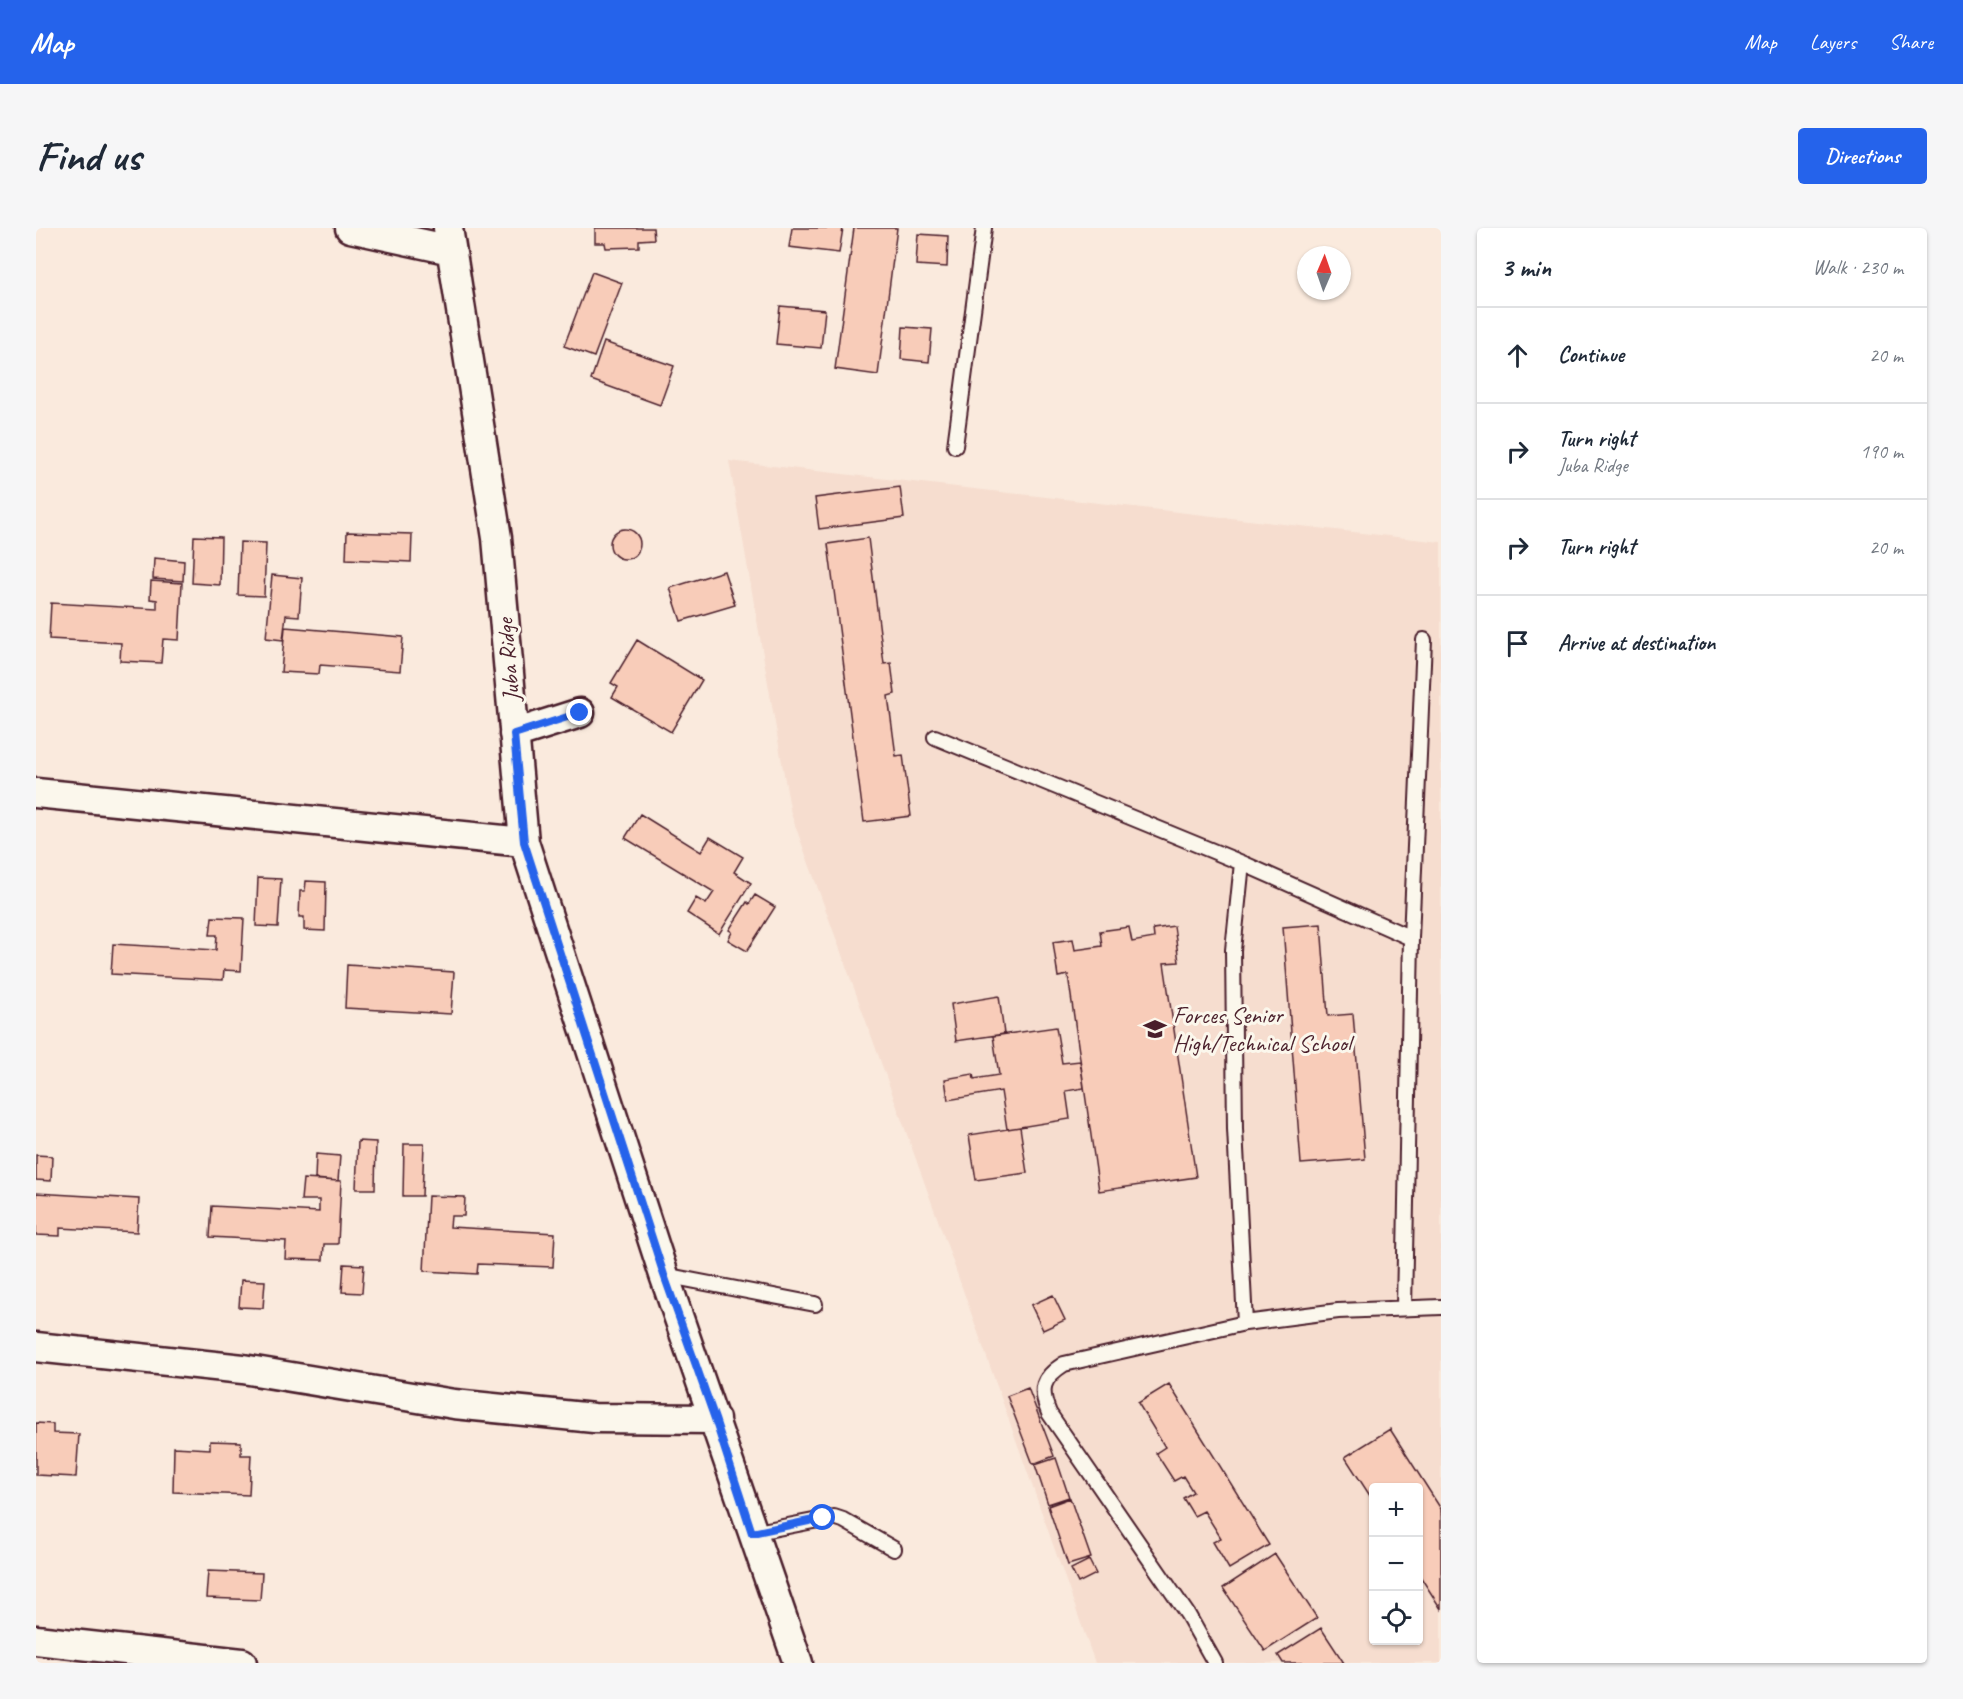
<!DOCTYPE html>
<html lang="en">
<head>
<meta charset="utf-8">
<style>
  :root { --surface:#fff; --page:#f6f6f7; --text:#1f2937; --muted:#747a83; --line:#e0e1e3; --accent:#2563eb }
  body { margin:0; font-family:Caveat,sans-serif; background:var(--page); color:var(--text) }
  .controls { position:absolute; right:18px; bottom:18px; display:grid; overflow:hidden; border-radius:6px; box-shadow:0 2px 4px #0004 }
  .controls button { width:54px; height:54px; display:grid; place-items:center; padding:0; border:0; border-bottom:2px solid var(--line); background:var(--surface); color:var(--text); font:30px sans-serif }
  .compass { position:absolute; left:1261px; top:18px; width:54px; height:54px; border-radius:50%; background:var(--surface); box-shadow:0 2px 4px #0004; rotate:2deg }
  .stop { position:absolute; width:18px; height:18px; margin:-14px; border:4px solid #2563eb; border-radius:50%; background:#fff }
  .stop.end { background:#2563eb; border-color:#fff; box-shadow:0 2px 6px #0008 }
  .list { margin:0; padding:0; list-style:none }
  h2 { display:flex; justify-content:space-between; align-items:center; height:78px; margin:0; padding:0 24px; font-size:26px }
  h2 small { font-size:20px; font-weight:400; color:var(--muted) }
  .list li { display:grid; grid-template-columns:39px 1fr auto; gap:18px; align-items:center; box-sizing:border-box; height:96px; padding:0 24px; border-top:2px solid var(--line) }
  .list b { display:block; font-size:22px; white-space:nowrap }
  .list p { margin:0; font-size:20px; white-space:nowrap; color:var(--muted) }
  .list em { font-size:20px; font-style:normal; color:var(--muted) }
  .icon { flex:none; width:33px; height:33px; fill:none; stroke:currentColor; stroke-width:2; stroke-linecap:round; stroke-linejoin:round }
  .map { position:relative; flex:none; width:1405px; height:1435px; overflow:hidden; border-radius:6px }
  header { display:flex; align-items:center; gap:36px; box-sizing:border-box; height:84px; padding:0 30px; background:var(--accent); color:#fff }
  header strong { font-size:28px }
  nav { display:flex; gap:33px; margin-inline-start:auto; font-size:21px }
  .intro { display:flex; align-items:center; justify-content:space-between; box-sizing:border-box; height:144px; padding:0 36px }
  h1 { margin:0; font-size:42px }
  .button { padding:15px 27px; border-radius:6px; background:var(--accent); color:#fff; font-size:21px; font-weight:700 }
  main { display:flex; gap:36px; padding:0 36px }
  aside { flex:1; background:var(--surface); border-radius:6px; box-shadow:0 2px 4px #0004 }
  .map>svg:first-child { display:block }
  .built { fill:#f6ddcf; fill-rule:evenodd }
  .building { fill:#f8ccb9; stroke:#4a1f2b; stroke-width:1.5 }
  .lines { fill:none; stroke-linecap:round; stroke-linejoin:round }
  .lane-casing { stroke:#4a1f2b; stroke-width:18 }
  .street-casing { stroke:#4a1f2b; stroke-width:33 }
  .lane { stroke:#fbf7ec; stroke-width:14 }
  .street { stroke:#fbf7ec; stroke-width:28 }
  .route { stroke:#2563eb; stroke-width:8 }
  .labels { text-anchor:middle; stroke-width:6; stroke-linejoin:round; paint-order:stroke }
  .street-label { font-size:24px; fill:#4a1f2b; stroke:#fbf7ec }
  .poi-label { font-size:24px; fill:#4a1f2b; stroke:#fbf7ec; text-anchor:start }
</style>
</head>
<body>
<header>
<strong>Map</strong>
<nav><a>Map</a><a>Layers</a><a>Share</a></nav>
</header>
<div class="intro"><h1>Find us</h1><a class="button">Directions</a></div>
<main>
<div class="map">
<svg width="1405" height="1435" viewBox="0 0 1405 1435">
  <rect width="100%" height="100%" fill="#faeadd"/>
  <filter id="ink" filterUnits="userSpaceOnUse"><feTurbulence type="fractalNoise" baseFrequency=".0167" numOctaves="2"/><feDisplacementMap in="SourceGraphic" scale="12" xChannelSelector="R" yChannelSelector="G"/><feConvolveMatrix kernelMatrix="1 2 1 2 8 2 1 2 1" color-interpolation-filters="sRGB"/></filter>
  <g filter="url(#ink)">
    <path class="built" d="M693,233L1405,314V1435H1059L911,1017L755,586ZM1338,1260H1382V1412H1338Z"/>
    <path class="building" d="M559,0H617L618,11L603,12V19L570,20L569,15H559Z
      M756,0H807L803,25L753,19Z
      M818,0H861L842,147L799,141Z
      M882,6L912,8L911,39L880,37Z
      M556,44L586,55L558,129L528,118Z
      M744,78L789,82L785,120L740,116Z
      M867,99L896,101L893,134L865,131Z
      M568,114L638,138L624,177L555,152Z
      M864,259L868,290L783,301L779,270Z
      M574 316a15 15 0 1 1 30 0a15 15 0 1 1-30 0Z
      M311,304L376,306L375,334L310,331Z
      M158,308L185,309L184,357L156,355Z
      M832,310L848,436L855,435L859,466L852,468L860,528L867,527L875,588L828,594L792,316Z
      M204,314L230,315L228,368L202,367Z
      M118,330L148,333L147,353L117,351Z
      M688,343L699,377L645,393L634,360Z
      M236,347L266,350L263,388L250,387L247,412L230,410Z
      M115,353L146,355L143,412L127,411L125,435L84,433L85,415L13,411L15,375L121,381V372L114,371Z
      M249,399L367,409L364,443L284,437L283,446L245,444Z
      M601,412L666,452L635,504L576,469L582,459L575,455Z
      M604,586L665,624L674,609L707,629L698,644L715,655L683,706L651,685L660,670L670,676L678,664L589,610Z
      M222,650L245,651L242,699L220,698Z
      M270,653L290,654L289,703L268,702V689H263L264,663H269Z
      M719,667L739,679L711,723L692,712L696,704L693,702L711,674L713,676Z
      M176,689L208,690L205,743L188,742L187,752L75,746L77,716L180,722L181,707H174Z
      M1285,696L1292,788L1317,786L1329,931L1265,936L1247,699Z
      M1138,698L1143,734L1128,735L1160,949L1063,963L1032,747L1022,749L1017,714L1037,711L1039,722L1066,718L1064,703L1093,699L1096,714L1118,710L1117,701Z
      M311,737L418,744L415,786L309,780Z
      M963,768L968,806L920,813L915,776Z
      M1020,799L1026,835L1044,833L1048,860L1030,863L1034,891L971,901L965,863L912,872L909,851L937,846L938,851L963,847L957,808Z
      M984,899L991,945L940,952L933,907Z
      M322,913L340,914L339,961H320Z
      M368,916H388L386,968H367Z
      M280,926L304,928L302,953L279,951Z
      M0,927L16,928L15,953L0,952Z
      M267,951L305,953L302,1016H288L287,1032L249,1031L250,1013L174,1009L176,978L283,984V972H265Z
      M0,965L103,971L101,1004L24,1000V1008L0,1007Z
      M392,968L429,969L428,988H415L414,999L519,1005L517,1039L442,1036L441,1046L388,1043Z
      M308,1036L328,1037L326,1065L306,1064Z
      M205,1052L229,1053L227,1080L203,1079Z
      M1017,1067L1029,1092L1007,1102L995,1077Z
      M1133,1156L1233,1317L1193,1341L1177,1314L1185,1310L1168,1283L1158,1288L1147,1270L1157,1264L1147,1248L1138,1253L1120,1225L1129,1219L1102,1175Z
      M992,1160L1018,1228L997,1236L971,1168Z
      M0,1195L17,1196V1205L43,1206L40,1249L0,1247Z
      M1354,1201L1405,1281V1381L1382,1345V1260H1338V1274L1309,1229Z
      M174,1213L205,1214V1227H215L213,1267L137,1264L138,1219L174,1221Z
      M1020,1230L1033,1269L1012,1276L999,1237Z
      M1034,1270L1055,1330L1032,1337L1012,1278Z
      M1239,1326L1281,1390L1229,1423L1187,1360Z
      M1053,1332L1060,1346L1042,1355L1035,1341Z
      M172,1343L226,1345L224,1372L170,1370Z
      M1285,1400L1308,1435H1247L1242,1427Z"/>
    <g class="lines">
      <g class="lane-casing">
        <path id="lane" d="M919,218L948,0
          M899,509L1206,635L1375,710
          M1206,635L1197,722L1199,901L1209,1095
          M628,1047L779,1076
          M1368,1080L1375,710L1388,412
          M716,1305L798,1289L807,1292L858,1321
          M1179,1435L1152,1387L1013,1185C1003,1161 1006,1150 1028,1136L1209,1095L1302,1083L1405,1079"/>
      </g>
      <g class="street-casing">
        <path id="street" d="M314,0L415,22
          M412,0L461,310L488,614L628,1047L762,1435
          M478,506L544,485
          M0,565L488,614
          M0,1119L207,1141L418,1176L558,1190L679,1191
          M0,1412L206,1435"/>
      </g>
      <use href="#lane" class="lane"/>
      <use href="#street" class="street"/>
    </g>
  </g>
  <g class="lines" filter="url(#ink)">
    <path class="route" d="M544,485L478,506L488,614L628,1047L679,1191L716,1305L787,1290"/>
  </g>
  <defs>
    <g id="school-bare" transform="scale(1.8)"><path d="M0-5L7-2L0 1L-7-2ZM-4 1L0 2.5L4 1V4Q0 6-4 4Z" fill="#4a1f2b" stroke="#fbf7ec" stroke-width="2.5" paint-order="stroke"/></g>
  </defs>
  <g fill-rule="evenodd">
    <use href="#school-bare" x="1119" y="801"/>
  </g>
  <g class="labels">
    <g class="street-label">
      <text transform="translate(472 432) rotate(-95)" y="8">Juba Ridge</text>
    </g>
    <g class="poi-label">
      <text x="1137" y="795">Forces Senior<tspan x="1137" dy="28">High/Technical School</tspan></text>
    </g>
  </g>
</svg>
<div class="controls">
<button>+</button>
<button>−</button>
<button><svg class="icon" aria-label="locate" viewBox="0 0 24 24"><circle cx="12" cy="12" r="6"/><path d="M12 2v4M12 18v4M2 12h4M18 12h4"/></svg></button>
</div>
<svg class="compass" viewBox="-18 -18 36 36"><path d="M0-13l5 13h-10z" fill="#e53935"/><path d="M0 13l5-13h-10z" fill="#747a83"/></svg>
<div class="stop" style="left:787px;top:1290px"></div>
<div class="stop end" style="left:544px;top:485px"></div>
</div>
<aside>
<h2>3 min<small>Walk · 230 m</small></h2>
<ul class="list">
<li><svg class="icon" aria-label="ahead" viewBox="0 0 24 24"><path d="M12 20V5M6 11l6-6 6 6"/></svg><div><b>Continue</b></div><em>20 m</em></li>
<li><svg class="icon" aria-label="right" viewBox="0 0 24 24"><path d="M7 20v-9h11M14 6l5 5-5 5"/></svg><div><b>Turn right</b><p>Juba Ridge</p></div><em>190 m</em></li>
<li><svg class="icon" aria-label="right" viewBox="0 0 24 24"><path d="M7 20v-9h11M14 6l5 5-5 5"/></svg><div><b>Turn right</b></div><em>20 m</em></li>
<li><svg class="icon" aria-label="arrive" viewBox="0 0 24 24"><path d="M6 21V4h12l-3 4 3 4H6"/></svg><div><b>Arrive at destination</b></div></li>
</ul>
</aside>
</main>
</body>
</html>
